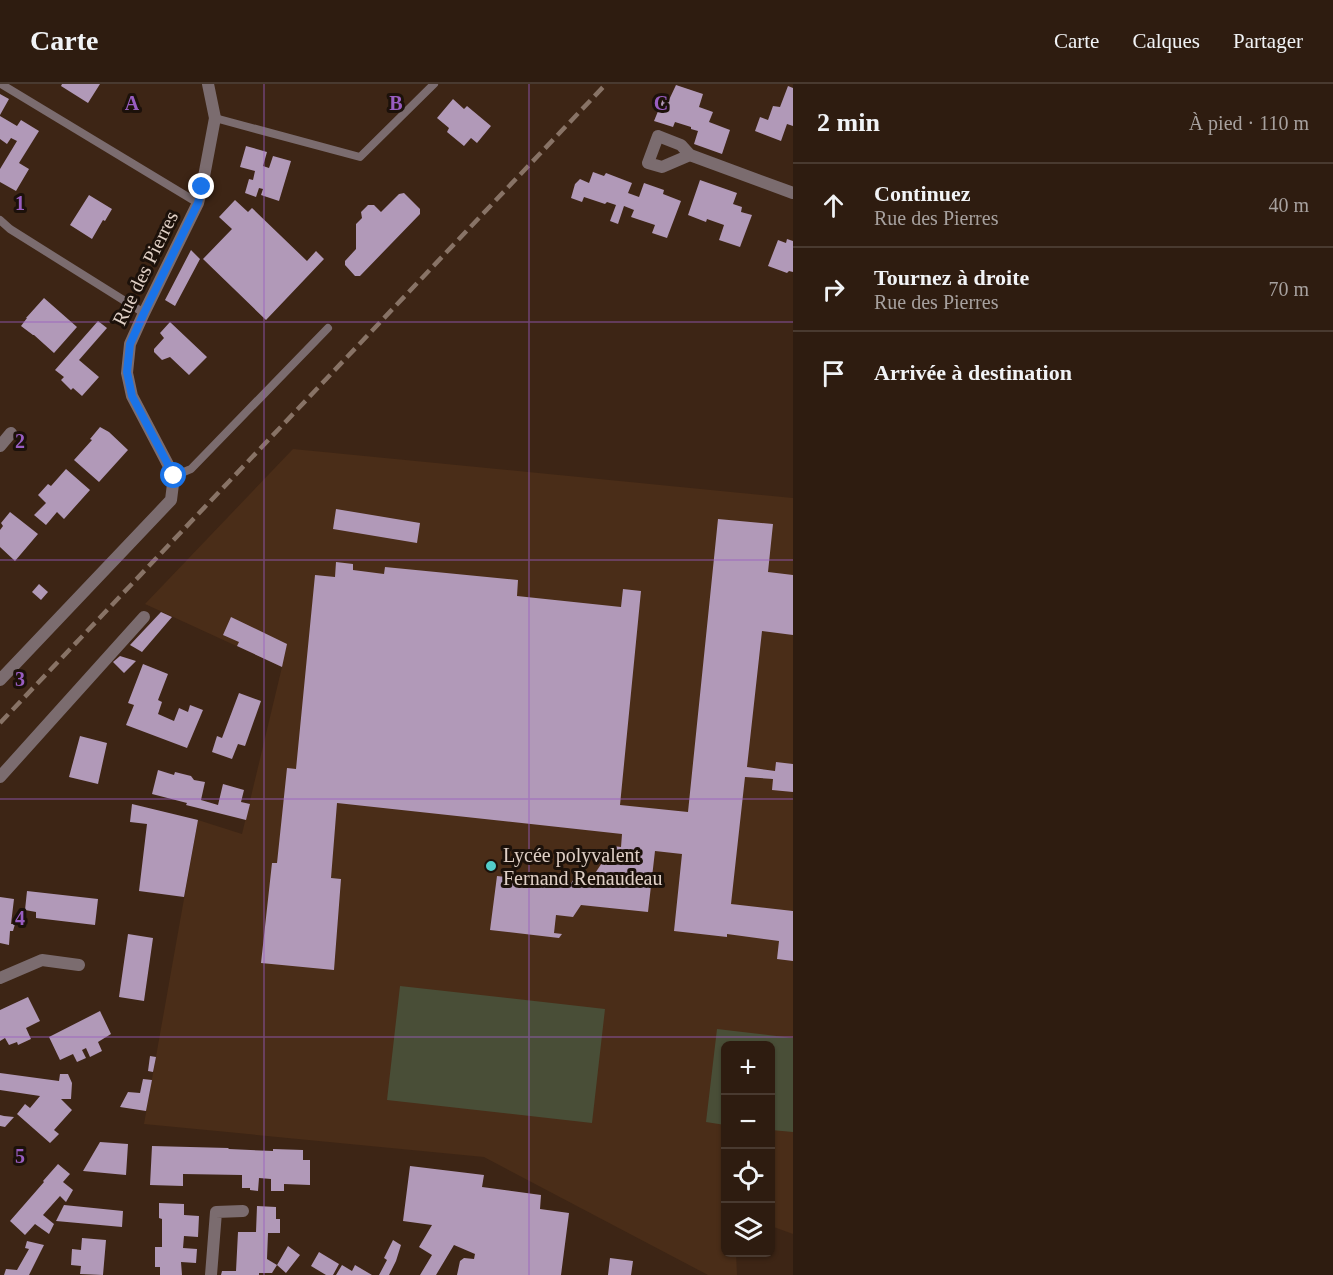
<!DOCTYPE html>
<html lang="fr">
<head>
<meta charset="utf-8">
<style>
  :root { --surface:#2e1c10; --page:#3a291e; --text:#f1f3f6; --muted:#a7a19f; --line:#493a30 }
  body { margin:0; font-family:"Times New Roman",serif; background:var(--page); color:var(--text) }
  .controls { position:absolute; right:18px; bottom:18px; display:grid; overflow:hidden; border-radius:9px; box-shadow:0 2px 4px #0004 }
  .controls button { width:54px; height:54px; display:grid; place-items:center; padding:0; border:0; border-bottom:2px solid var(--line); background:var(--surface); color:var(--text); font:30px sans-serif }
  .stop { position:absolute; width:18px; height:18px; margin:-14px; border:4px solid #1a73e8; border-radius:50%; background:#fff }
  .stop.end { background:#1a73e8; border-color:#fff; box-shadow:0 2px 6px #0008 }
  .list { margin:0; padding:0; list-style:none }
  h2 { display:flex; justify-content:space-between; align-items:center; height:78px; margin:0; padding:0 24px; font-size:26px }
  h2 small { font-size:20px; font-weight:400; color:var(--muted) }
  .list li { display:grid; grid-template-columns:39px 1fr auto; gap:18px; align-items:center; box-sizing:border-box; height:84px; padding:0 24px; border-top:2px solid var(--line) }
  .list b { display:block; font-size:22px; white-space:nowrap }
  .list p { margin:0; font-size:20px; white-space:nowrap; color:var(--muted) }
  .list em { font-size:20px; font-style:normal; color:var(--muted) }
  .icon { flex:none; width:33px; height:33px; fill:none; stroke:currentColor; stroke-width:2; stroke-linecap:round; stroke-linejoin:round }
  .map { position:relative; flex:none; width:793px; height:1191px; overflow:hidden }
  header { display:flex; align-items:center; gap:36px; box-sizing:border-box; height:84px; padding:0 30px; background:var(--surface); border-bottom:2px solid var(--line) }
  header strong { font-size:28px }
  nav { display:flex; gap:33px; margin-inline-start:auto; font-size:21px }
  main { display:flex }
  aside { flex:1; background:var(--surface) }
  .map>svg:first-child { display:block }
  .built { fill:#4a2d18 }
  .green { fill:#494e37 }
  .building { fill:#b199b8 }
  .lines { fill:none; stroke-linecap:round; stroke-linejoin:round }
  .service { stroke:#7b6c6f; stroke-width:8 }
  .minor { stroke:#7b6c6f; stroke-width:12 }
  .rail { stroke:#887366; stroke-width:4.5; stroke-dasharray:12 6; stroke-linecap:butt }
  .route { stroke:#1a73e8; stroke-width:8 }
  .grid { fill:none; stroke:#995dc1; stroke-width:1.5; stroke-opacity:0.55 }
  .poi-dot { fill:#53cdca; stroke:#1c110a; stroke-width:2 }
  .labels { text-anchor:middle; stroke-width:6; stroke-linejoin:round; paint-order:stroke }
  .street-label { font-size:20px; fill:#e0d0c6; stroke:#1c110a }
  .poi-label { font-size:20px; fill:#e0d0c6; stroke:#1c110a; text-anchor:start }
  .grid-label { font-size:20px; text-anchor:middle; font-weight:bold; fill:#995dc1; stroke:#1c110a; stroke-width:6; stroke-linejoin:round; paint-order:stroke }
</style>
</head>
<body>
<header>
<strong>Carte</strong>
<nav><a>Carte</a><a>Calques</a><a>Partager</a></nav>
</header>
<main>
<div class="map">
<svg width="793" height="1191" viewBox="0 0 793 1191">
  <rect width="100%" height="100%" fill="#3d2515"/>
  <path class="built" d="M293,365L793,414V1150L771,1142L770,962H726V1168L736,1169L737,1191H708L484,1073L144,1040L198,736L242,750L282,583L145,520Z"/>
  <path class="green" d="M400,902L605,925L592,1039L387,1016Z
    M717,945L793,954V1048L771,1046L770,962H726L725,1041L706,1038Z"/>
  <path class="building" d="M62,0H100L88,19L61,2Z
    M676,1L703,10L699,23L713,28L709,38L730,46L722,70L694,60L698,47L691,45V43L675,38L673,43L654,37L663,15L668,18Z
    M788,2L793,4V42L787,40L781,57L755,47L760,33L768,36L773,22L780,23Z
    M0,10L9,15L0,31Z
    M453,15L464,25L467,22L491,42L477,59L471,54L464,62L447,48L449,44L437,34Z
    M0,32L17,42L21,36L39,47L19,79L29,85L16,107L0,98V85L17,57L11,54L7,60L0,55Z
    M246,62L267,68L263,82L269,84L273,72L291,77L279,117L261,111L263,105L259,104L256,113L245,109L249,95L253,96L255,87L240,83Z
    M593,88L604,92L606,89L632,99L628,109L639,113L644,99L664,106L663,110L681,117L667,154L652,149L655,141L631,133L634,126L624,122L618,140L610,137L616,121L607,118L605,120L584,113L582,118L571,114L575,100L580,95L589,99Z
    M700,96L737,109L733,120L742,123L741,128L752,131L740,163L719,156L724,141L707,135L706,138L688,131Z
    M404,109L420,125V130L360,192H355L345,181V177L356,165V140L362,134L361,128L368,121H374L381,128L399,110Z
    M89,111L112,125L105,137L103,136L92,155L70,141Z
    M235,116L248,128L252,124L307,177L316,167L324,175L266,236L203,175L232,145L219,133Z
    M787,155L793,157V188L789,187L787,189L768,182L778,156L786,159Z
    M191,166L200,175L175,222L165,216Z
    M44,214L77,243L54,269L34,251H33L21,242L27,234H26Z
    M98,237L107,244L79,276L99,293L82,312L73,304L71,306L61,296L64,293L55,286Z
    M170,238L207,273L189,291L170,273L162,276L154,268V265L164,254L160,249Z
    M100,343L109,348L128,366L99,398L74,376L92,356L90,355Z
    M66,385L90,406L64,435L57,428L46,441L34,431L46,419L38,411L48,400L51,402Z
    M336,425L420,439L417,459L333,445Z
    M10,428L38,450L15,477L0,463V446L3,442L1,439Z
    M718,435L773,440L768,488L793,491V551L762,547L747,683L775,687L776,678L793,680V708L772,706L773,695L745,693L731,820L793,827V877L777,875L779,857L727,850V853L674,847L682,770L655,767L648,828L581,821L573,833L556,831L554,849L562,850L559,854L490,846L497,792L570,801L582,782L590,797L613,762L621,763L622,750L337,719L331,794L341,795L334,886L261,879L272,779H277L287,684L296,685L315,491L335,493L336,478L353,480V486L384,490L385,483L518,496L517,512L621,523L623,505L641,507L620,721L688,728Z
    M39,500L48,508L41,516L32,508Z
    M161,528L172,533L142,568L130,561Z
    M231,533L287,560L282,583L237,562L239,558L223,551Z
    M120,572L136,577L124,589L113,578Z
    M143,580L168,590L158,616L162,618L158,630L174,637L179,624L188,628L190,621L203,626L187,664L126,641L134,621L128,619Z
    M239,609L261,617L245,662L238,660L232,675L212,668L217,652L222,654Z
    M80,652L107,659L98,700L69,693Z
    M158,686L174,691L175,688L191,692L194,696L205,698L201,716L218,721L223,700L244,706L241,718L250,720L246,736L186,721L187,719L152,710Z
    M132,720L198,736L184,813L139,807L147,740L130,738Z
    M27,807L98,815L95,841L36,834V828L25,826Z
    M0,813L14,815L11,840H15L13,847H10L9,861L0,859Z
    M128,850L153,854L144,917L119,913Z
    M28,913L40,937L26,944L31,955L18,961L17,958L9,961L5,954L0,957V926Z
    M100,927L111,950L98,958L102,967L90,973L86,964L82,966L86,974L77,978L73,970L60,976L49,953Z
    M150,972L156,973L153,988L148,987Z
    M0,989L59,997L60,990H68L72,999L71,1015H61L72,1026L54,1046L59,1050L50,1059L17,1030L25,1020L30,1024L40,1012L0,1006Z
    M143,995L152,996L146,1027L120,1023L128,1008L140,1009Z
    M0,1031L4,1032L14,1033L5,1043L0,1042Z
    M100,1058L128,1060L126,1091L83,1087Z
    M152,1062L228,1064L229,1065L273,1067V1065L303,1066V1076H310V1101L284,1100V1107H271V1095L259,1094L258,1107L250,1106V1104H242V1091L183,1090V1102L150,1101Z
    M58,1080L70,1090L63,1098L73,1106L66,1118L60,1112L43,1131L54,1140L49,1150L35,1140L25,1151L10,1137L44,1098L43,1097Z
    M410,1082L484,1091L482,1103L541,1111L540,1125L569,1129L561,1191H457L460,1177L464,1174L474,1175L475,1170L454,1161L436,1191H420L432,1171L419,1163L432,1141L403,1137Z
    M159,1119L184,1120V1131L199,1132L198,1153L184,1152L183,1164L197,1165L196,1179L181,1178L182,1191H160V1183H155V1163H162V1135L159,1134Z
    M64,1121L123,1127L122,1143L56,1137Z
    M257,1122L276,1123V1135H280V1149H268L267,1175L277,1181L288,1162L300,1171L286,1189L277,1181L272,1189H259V1191H221L222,1187H236L238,1148H256Z
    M82,1154L106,1156L103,1191L80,1190L81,1182L71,1181L72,1165L81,1166Z
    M393,1156L401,1161L396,1177L389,1191H379L387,1176L384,1174Z
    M27,1157L44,1161L29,1191H4L6,1185L17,1186L29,1165L25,1164Z
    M319,1168L339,1180L333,1191H326L311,1182Z
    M610,1174L633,1177L631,1191H608Z
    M342,1181L352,1187L355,1181L372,1191H336Z"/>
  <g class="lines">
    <path class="service" d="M1,0L198,119
      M215,34L360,73L434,0
      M0,136L10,145L144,229
      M174,392L191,385L328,244"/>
    <path class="minor" d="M690,71L662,83L648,79L658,52L681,61L690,71L793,109
      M0,362L11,349
      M0,596L171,416L174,392L132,312L127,289L130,260L144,229L198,119L202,103L215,34L208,0
      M0,693L144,533
      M0,894L42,876L79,881
      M211,1191L216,1128L243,1127"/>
    <path class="rail" d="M0,639L606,0"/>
  </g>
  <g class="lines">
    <path class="route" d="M174,392L132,312L127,288L130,260L144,229L198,119L202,103"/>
  </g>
  <path class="grid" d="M264,0V1191M529,0V1191M0,238H793M0,476H793M0,715H793M0,953H793"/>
  <circle class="poi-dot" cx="491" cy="782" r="6"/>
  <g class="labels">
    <g class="street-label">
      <text transform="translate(145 184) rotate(-64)" y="7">Rue des Pierres</text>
    </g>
    <g class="poi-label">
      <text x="503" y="778">Lycée polyvalent<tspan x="503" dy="23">Fernand Renaudeau</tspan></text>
    </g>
  </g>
  <g class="grid-label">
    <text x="132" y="26">A</text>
    <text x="396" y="26">B</text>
    <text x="661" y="26">C</text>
    <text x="20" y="126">1</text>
    <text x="20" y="364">2</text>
    <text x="20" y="602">3</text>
    <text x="20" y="841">4</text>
    <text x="20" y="1079">5</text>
  </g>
</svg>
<div class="controls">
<button>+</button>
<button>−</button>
<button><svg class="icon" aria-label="locate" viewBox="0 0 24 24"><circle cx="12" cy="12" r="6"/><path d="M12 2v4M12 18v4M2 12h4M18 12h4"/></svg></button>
<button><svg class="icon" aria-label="layers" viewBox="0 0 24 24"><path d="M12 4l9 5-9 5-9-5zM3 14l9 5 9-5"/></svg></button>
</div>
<div class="stop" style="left:174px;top:392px"></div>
<div class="stop end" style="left:202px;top:103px"></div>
</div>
<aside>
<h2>2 min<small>À pied · 110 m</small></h2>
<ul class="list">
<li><svg class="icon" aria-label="ahead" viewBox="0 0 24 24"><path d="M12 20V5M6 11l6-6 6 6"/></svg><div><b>Continuez</b><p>Rue des Pierres</p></div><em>40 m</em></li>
<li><svg class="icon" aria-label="right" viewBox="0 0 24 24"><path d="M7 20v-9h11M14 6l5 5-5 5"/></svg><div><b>Tournez à droite</b><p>Rue des Pierres</p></div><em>70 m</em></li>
<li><svg class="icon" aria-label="arrive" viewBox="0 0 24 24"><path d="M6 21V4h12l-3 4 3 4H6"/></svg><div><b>Arrivée à destination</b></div></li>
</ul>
</aside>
</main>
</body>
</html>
